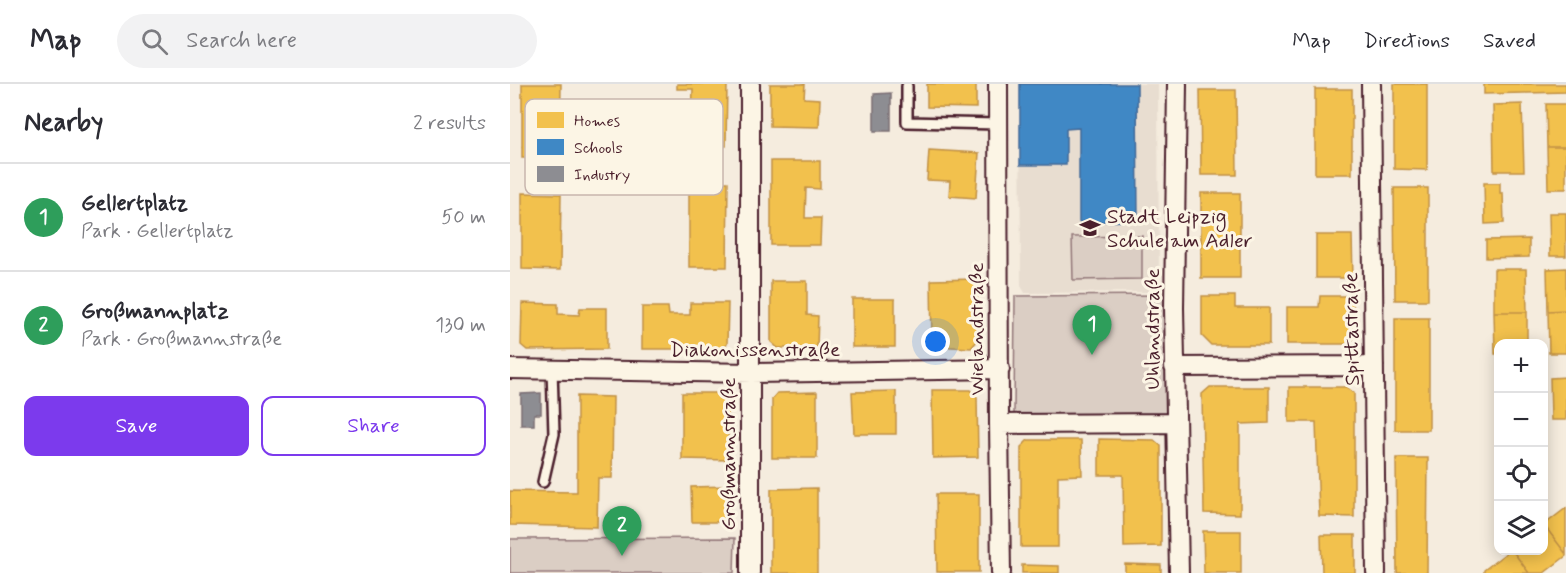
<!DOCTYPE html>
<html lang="en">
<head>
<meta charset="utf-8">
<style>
  :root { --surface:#fff; --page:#f2f2f3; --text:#2b2b33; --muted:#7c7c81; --line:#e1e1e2; --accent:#7c3aed }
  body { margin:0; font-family:Mynerve,sans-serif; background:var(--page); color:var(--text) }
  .controls { position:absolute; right:18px; bottom:18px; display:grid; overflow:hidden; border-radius:12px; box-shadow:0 3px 15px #0003 }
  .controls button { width:54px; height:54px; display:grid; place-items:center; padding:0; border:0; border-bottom:2px solid var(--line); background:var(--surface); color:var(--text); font:30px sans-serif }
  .you { position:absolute; left:426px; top:258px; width:21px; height:21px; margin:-15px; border:4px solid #fff; border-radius:50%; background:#1a73e8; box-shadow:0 0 0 9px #1a73e833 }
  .badge { display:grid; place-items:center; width:39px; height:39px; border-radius:50%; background:var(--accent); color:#fff; font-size:20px; font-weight:700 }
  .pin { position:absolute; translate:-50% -50px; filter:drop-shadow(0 2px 3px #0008) }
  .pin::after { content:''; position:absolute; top:32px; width:21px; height:18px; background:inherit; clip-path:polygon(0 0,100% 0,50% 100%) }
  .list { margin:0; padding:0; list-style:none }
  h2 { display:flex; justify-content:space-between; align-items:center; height:78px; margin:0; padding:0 24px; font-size:26px }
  h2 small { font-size:20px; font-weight:400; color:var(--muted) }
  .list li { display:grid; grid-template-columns:39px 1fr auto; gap:18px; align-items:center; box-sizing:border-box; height:108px; padding:0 24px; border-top:2px solid var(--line) }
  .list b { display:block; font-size:22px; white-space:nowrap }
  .list p { margin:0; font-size:20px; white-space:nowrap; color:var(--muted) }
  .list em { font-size:20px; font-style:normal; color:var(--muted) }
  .actions { display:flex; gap:12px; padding:18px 24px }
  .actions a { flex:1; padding:14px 0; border:2px solid var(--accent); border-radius:12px; text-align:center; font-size:21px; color:var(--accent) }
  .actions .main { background:var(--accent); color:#fff }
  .icon { flex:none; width:33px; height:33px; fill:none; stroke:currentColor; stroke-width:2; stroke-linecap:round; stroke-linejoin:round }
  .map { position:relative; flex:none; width:1056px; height:489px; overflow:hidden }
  header { display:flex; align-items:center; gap:36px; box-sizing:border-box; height:84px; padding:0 30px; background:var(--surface); border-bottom:2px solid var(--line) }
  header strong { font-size:28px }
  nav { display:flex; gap:33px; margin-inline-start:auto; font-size:21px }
  .search { width:420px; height:54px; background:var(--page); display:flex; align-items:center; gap:15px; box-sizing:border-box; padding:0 21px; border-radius:33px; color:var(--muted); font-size:22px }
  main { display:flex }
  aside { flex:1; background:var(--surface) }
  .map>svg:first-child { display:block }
  .built { fill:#e8ddd0 }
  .green { fill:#dbcec4; stroke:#927678; stroke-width:1.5 }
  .homes { fill:#f2c14e; stroke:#c09044; stroke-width:1.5 }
  .schools { fill:#3f88c5; stroke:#426897; stroke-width:1.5 }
  .industry { fill:#8d8d92; stroke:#796c73; stroke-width:1.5 }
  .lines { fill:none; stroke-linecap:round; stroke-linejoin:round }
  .lane-casing { stroke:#4a1f2b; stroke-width:14 }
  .street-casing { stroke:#4a1f2b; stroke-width:22 }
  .lane { stroke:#fcf5e5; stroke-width:9 }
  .street { stroke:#fcf5e5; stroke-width:18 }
  .labels { text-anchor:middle; stroke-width:6; stroke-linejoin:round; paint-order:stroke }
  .poi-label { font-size:21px; fill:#4a1f2b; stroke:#fcf5e5; text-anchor:start }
  .street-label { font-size:21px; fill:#4a1f2b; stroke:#fcf5e5 }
  .key { fill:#fcf5e5; stroke:#c7b5ad; stroke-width:1.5 }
  .key-label { font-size:16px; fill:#4a1f2b }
</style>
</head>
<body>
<header>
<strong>Map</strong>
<div class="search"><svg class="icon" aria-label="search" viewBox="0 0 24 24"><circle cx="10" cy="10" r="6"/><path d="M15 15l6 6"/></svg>Search here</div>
<nav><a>Map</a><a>Directions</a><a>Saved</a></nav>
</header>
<main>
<aside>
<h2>Nearby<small>2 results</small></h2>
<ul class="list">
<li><span class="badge" style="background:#2e9e5b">1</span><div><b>Gellertplatz</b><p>Park · Gellertplatz</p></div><em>50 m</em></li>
<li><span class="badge" style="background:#2e9e5b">2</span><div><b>Großmannplatz</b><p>Park · Großmannstraße</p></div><em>130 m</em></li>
</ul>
<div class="actions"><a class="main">Save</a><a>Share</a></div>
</aside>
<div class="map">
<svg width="1056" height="489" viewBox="0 0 1056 489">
  <rect width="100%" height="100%" fill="#f5ecde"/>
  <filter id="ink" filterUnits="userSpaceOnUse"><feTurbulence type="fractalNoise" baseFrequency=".0167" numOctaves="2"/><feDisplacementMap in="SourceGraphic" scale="12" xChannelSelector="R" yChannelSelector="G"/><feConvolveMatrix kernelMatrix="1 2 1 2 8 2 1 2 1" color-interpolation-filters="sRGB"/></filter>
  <g filter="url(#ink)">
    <path class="built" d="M510,0H648L649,202L643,208L515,209L511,202Z"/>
    <path class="green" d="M632,152V195L563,196L562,153Z
      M659,211L660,330L504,331L505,212Z
      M225,454L224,489H0V455Z"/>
    <path class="homes" d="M12,0H51L50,74H12Z
      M167,0H217L216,62L167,61V34H182L183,5H167Z
      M260,0H295L294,14L310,15L309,43L260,42Z
      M417,0H466V24L417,23Z
      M884,0H917V86L884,85Z
      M974,0H1056V8L974,10Z
      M805,5H842V90H805Z
      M690,6H726L727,91H691Z
      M1012,20L1014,87H984L983,21Z
      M1036,20H1056V63H1037Z
      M1037,63H1056V105H1038Z
      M419,66L469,69L466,114L439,112L440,97L417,96Z
      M261,77H310V105L296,104L295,134H311L310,161H261Z
      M179,98H218L217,183H179Z
      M974,99H990V109H993L994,139L975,140Z
      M884,104H918V216H885Z
      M12,109L51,110L50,186L12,185Z
      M691,109H730V194H691Z
      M1039,129H1056V172H1040Z
      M806,151H842L843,194H806Z
      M1019,155V173L976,174V156Z
      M1056,184V226L1038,227L1037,185Z
      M984,185H1016L1017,228H984Z
      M467,195L468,256L461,264L422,262L421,196Z
      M261,197H297V231L308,232L307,264H268L261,258Z
      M692,212H725V224H759V261H701L692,252Z
      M810,212H843L844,254L838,260H777V223H809Z
      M342,215H385V263H342Z
      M12,219L48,220V230L69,231L70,224H97V265L17,266L11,261Z
      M180,219H218L217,260L213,265H132V223H158L159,231H180Z
      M1056,226V269H1039L1038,227Z
      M984,228H1017V260H988V270H985Z
      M885,234H919V346H885Z
      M1056,293V336H1041L1040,294Z
      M700,303H759V339L730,340V430L694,429L692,310Z
      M779,303H836L844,309V433L809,432L806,338H779Z
      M422,306H461L467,313L468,373L423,374Z
      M386,307V350H344L342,308Z
      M307,308V374H262V315L267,309Z
      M172,309H212L218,315V376L172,375Z
      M67,312L103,313L102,394H88L87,443L0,441V407L67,408Z
      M589,355L644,356L651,362V462L614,463L613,391H589Z
      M518,356H571L572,391L548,392V463H511V363Z
      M886,374H918L917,489H887Z
      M219,402L220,438H182L181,403Z
      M307,404V489H261V405Z
      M426,410H469V488H427Z
      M1056,424V470L1034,441Z
      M1034,441L1056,470V472L1034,489H1019L1002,466H1034Z
      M693,447H731V489H694Z
      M811,451H845V489H812Z
      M1000,466H1002L1019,489H974V486Z
      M615,480L651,481V489H615Z
      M512,481L549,482V489H512Z"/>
    <path class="schools" d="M510,0H627L628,137L569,138V44L556,45V81H510Z"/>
    <path class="industry" d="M381,9V47H364V10Z
      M31,309V330H24V341H11V310Z"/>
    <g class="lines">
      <g class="lane-casing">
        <path id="lane" d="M397,2V38L488,40
          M33,398L44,350L42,285"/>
      </g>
      <g class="street-casing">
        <path id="street" d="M488,0L489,340L491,489
          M667,0L664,224L669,489
          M861,0L866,489
          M664,283L864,282
          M0,285L241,289L490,285
          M489,340L666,339
          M240,489V0"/>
      </g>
      <use href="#lane" class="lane"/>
      <use href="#street" class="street"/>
    </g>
  </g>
  <defs>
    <g id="school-bare" transform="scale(1.62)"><path d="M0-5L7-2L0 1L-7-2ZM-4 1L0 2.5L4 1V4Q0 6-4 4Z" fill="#4a1f2b" stroke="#fcf5e5" stroke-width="2.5" paint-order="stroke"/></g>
  </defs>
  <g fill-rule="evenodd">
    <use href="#school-bare" x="580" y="144"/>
  </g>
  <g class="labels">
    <g class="poi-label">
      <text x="597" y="139">Stadt Leipzig<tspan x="597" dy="24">Schule am Adler</tspan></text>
    </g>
    <g class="street-label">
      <text transform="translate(466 245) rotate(-90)" y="7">Wielandstraße</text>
      <text transform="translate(642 245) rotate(-90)" y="7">Uhlandstraße</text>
      <text transform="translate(841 245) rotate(-91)" y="7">Spittastraße</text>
      <text x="245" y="272">Diakonissenstraße</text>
      <text transform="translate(218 370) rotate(-90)" y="7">Großmannstraße</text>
    </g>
  </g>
  <rect x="15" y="15" width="198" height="96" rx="9" class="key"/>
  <rect x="27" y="28" width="27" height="16" fill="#f2c14e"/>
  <rect x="27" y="55" width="27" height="16" fill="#3f88c5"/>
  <rect x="27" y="82" width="27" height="16" fill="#8d8d92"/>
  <g class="key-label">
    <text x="64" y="42">Homes</text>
    <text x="64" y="69">Schools</text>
    <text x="64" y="96">Industry</text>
  </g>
</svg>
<div class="controls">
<button>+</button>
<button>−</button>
<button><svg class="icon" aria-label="locate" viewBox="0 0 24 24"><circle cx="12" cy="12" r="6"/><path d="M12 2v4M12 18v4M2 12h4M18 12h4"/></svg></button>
<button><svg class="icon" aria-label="layers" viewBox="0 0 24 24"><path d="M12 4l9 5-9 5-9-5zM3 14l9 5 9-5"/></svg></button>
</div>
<div class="you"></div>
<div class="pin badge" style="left:582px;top:271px;background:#2e9e5b">1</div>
<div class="pin badge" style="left:112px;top:472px;background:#2e9e5b">2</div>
</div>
</main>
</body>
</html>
